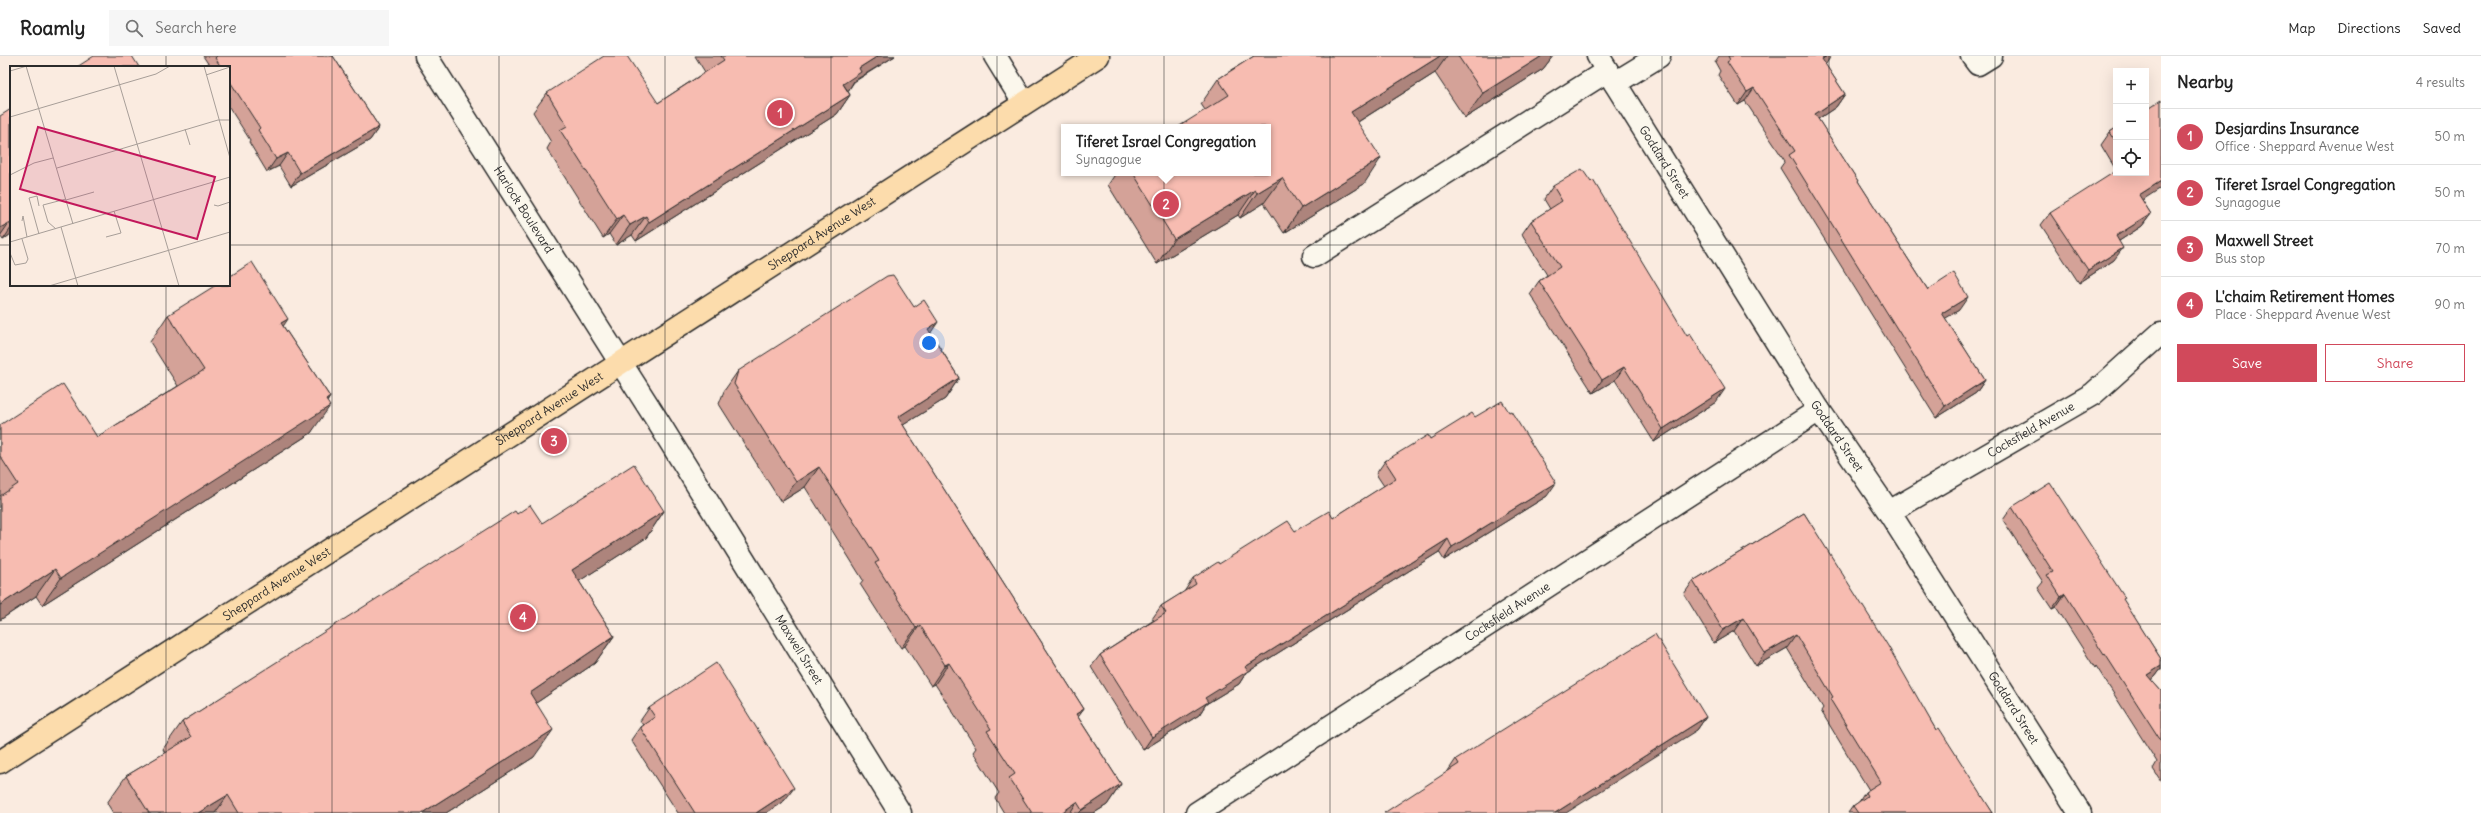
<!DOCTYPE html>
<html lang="en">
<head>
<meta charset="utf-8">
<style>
  :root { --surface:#fff; --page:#f6f6f6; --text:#222; --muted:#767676; --line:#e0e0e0; --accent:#d1495b }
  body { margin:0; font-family:Delius,sans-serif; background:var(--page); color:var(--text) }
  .controls { position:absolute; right:12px; top:12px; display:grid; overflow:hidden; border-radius:0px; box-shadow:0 4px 16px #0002 }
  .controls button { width:36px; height:36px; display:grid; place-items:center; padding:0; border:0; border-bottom:1px solid var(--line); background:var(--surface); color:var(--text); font:20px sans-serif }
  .you { position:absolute; left:929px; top:287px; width:14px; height:14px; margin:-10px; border:3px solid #fff; border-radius:50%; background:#1a73e8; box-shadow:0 0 0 6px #1a73e833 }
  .badge { display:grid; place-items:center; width:26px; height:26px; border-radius:50%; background:var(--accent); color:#fff; font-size:13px; font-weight:700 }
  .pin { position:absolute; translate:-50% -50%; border:2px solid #fff; box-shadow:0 1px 4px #0006 }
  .popup { position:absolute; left:1061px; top:68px; width:210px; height:52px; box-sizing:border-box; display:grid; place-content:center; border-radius:0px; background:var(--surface); filter:drop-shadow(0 1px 3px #0005); font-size:13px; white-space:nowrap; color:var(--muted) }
  .popup b { font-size:15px; color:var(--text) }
  .popup::after { content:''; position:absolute; left:50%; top:100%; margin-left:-8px; border:8px solid transparent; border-top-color:var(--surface) }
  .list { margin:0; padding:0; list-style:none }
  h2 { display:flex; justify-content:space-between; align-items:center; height:52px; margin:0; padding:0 16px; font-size:17px }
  h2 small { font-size:13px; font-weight:400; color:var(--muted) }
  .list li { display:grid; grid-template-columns:26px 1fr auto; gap:12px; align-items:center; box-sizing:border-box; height:56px; padding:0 16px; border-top:1px solid var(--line) }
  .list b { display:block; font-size:15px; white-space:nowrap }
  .list p { margin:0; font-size:13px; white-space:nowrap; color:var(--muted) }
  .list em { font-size:13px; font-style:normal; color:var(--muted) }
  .actions { display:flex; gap:8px; padding:12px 16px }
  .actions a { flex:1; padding:9px 0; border:1px solid var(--accent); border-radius:0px; text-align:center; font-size:14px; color:var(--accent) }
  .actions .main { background:var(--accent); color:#fff }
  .icon { flex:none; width:22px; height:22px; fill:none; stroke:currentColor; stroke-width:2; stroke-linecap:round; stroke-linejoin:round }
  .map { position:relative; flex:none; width:2161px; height:757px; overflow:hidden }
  header { display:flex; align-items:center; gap:24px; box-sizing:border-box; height:56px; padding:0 20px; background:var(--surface); border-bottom:1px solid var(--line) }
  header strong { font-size:19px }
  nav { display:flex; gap:22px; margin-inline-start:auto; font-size:14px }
  .search { width:280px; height:36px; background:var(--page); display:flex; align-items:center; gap:10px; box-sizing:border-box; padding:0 14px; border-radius:0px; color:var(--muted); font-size:15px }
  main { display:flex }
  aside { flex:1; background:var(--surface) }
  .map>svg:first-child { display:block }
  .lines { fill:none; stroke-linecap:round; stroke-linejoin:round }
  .minor-casing { stroke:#2b2b2b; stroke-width:25 }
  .major-casing { stroke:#2b2b2b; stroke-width:25 }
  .minor { stroke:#fbf7ec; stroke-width:22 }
  .major { stroke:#fcdcac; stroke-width:22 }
  .wall { fill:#d4a298; stroke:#2b2b2b }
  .shaded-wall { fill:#ad847c; stroke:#2b2b2b }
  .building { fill:#f7bcb1; stroke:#2b2b2b }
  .grid { fill:none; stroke:#2b2b2b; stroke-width:1; stroke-opacity:0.55 }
  .labels { text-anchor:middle; stroke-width:3.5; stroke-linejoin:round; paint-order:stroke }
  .street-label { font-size:12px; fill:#2b2b2b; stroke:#fbf7ec }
  .inset-road { fill:none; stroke:#a79e98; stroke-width:1 }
  .view { fill:#c2185b; fill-opacity:0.15; stroke:#c2185b; stroke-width:2 }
  .inset-edge { fill:none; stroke:#2b2b2b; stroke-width:2 }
</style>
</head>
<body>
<header>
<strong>Roamly</strong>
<div class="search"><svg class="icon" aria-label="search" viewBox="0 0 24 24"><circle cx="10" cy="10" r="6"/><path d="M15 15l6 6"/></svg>Search here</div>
<nav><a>Map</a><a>Directions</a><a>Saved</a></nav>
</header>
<main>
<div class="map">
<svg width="2161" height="757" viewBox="0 0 2161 757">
  <rect width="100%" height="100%" fill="#faebe0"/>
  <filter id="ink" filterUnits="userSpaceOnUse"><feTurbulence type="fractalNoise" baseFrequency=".025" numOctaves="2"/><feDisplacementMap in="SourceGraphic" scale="8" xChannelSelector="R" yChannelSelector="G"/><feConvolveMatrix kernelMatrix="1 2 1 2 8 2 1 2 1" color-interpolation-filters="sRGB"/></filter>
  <g filter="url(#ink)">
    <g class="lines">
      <g class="minor-casing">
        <g id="minor">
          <path id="s1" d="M426,0L657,364L900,757"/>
          <path d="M995,0L1024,47"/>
          <path id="s2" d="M1598,0L1819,354L1889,456L2080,757"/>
          <path d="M1972,0L1978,8L1991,0"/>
          <path d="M1615,27L1659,0"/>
          <path d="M1314,200L1607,15"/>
          <path id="s3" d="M1889,456L2093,338L2161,277"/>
          <path id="s4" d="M1197,757L1819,354"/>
        </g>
      </g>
      <g class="major-casing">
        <g id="major">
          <path id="s5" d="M0,706L1098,0"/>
        </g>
      </g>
      <use href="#minor" class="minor"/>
      <use href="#major" class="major"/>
    </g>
    <path class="wall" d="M203,0H333L379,71L370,84L291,130L279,110L267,116L249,86L250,84L229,51V11H208L209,9Z
      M695,0H895L854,26L848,35L850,39L837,58L636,185L632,179L616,189L609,178L603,182L547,93L551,86L533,56L547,37L658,47L705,16Z
      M1254,0H1553L1543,13L1465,62L1435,17L1358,66L1364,128L1284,177L1264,147L1240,162L1238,159L1157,208L1108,129L1116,117H1268L1205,54L1201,48L1218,23Z
      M1719,0H1827L1825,8L1845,38L1836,51L1818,63L1928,234L1959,254L1945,262L1985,324L1976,337L1936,362L1780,112L1785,105L1745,45L1738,49L1718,19L1720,15L1715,6Z
      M11,53V178L3,184L0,180Z
      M2116,72V114L2101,89L2110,76Z
      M1553,130L1716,346L1654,386L1615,324L1593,337L1530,238L1539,225L1547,219L1522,178L1531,165L1550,153L1544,143Z
      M2142,144L2151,158L2142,170L2119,185L2114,204L2079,227L2041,169L2050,157Z
      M168,259L283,270L330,341L327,346L311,377L42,549L36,540L0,564V369L97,381L178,330L150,286Z
      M931,277L959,322L945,343L903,369L1084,653L1078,661L1121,728L1107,749L1094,757H1004L995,742L999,737L973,696L976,692L935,628L931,630L905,590L901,592L860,528L863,524L805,431L781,446L719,348L724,335L738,315Z
      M1475,361L1547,440L1444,504L1439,496L1246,617L1239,628L1206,648L1199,659L1143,694L1091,611L1100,599L1154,564L1152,563L1161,550L1184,536L1193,522L1295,475L1333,462L1384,430L1376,418L1385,405Z
      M2012,451L2123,544L2161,603V613L2155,621L2151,624L2161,635V725L2153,713L2157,706L2096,610L2095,612L2056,551L2052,553L2038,532L2043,526L2003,464Z
      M664,455L646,482L579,525L614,580L595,607L536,647L534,701L446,757H113L107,747L126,720L165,697L163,693L182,666L517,458L542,467Z
      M1804,457L1936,674L1993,757H1848L1853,750L1859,746L1865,736L1869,734L1821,655L1823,652L1787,592L1756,610L1734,575L1714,587L1684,538L1693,525Z
      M649,652L785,744L766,757H678L631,684L640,671L643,669L640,665Z
      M1706,661L1697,674L1448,715L1456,703Z"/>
    <path class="shaded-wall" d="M878,0H895L854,25L848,35L843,28L859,12Z
      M1440,0H1447L1435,17L1334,81L1351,56Z
      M1542,0H1553L1543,13L1465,62L1483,37Z
      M1827,0H1831L1826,8L1813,16L1822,3Z
      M1754,32L1745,45L1738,49L1747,36Z
      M1845,38L1836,51L1806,71L1815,58Z
      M850,39L837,58L636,185L649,166Z
      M379,71L370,84L291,130L300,117Z
      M288,97L279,110L267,116L276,103Z
      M1381,102L1364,128L1284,177L1301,152Z
      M1282,122L1264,147L1240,162L1257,137Z
      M2161,125V132L2130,152L2139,139Z
      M1255,134L1238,159L1157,208L1174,183Z
      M2151,158L2142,170L2107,193L2116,180Z
      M623,159L609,178L603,182L617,163Z
      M646,160L632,179L616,189L630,169Z
      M9,167L0,180V172Z
      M11,172V178L3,184Z
      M2123,192L2114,204L2079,227L2088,214Z
      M1968,241L1959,254L1933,270L1942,257Z
      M288,263L270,290L281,267Z
      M938,266L924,287L928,273Z
      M1624,311L1615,324L1593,337L1602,324Z
      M959,322L945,343L884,381L898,361Z
      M1985,324L1976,337L1936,362L1945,350Z
      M1725,333L1716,346L1654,386L1663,373Z
      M330,341L320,356L330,350L311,377L42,549L61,522Z
      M819,411L805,431L781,446L796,426Z
      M1556,427L1547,440L1444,504L1452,491Z
      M664,455L646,482L553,542L572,514Z
      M1448,483L1439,496L1246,617L1239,628L1206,648L1199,659L1143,694L1152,681L1245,611Z
      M55,513L36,540L0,564V549Z
      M2065,538L2056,551L2052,553L2061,541Z
      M1743,562L1734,575L1714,587L1723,574Z
      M920,569L905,590L901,592L916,572Z
      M1796,579L1787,592L1756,610L1765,597Z
      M614,580L595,607L511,664L530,637Z
      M949,607L935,628L931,630L945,609Z
      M2161,610V613L2155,621L2138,632L2147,619Z
      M1084,653L1069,673L1076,658Z
      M1706,661L1697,674L1566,757H1555Z
      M553,674L534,701L446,757H422Z
      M1121,728L1107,749L1094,757H1079L1082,754Z
      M794,732L785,744L766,757H756Z
      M228,739L215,757H198Z
      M1077,746L1070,757H1061Z"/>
    <path class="building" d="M94,0H132L139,11H77Z
      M217,0H333L379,71L300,117L288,97L276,103L258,74L260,72L229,24V11H221L215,2Z
      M604,0H627L658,47L724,4L721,0H878L859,12L861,16L843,28L850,39L649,166L646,160L630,169L623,159L617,163L560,74L567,70L547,37Z
      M1254,0H1440L1351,56L1381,102L1301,152L1282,122L1257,137L1255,134L1174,183L1133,117H1268V71H1178L1229,39L1218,23Z
      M1458,0H1542L1483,37Z
      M1728,0H1827L1822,3L1845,38L1815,58L1928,234L1954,217L1968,241L1942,257L1985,324L1945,350L1789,99L1795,95L1754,32L1747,36L1727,6L1730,4Z
      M2161,44V125L2139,139L2151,158L2116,180L2123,192L2088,214L2050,157L2116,115V117H2146V54Z
      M11,53V170L9,167L0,172V60Z
      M2116,72V86L2110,76Z
      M1582,113L1591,126L1593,124L1687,280L1690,278L1725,333L1663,373L1624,311L1602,324L1539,225L1560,211L1531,165L1562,145L1553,130Z
      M252,206L288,263L281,267L330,341L326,344L330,350L61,522L55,513L0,549V440L18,428L0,400V369L63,328L97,381L204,314L168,259L216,229H229V221Z
      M893,219L914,251L924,244L938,266L928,273L959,322L898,361L1084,653L1076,658L1121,728L1082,754L1077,746L1061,757H1032L1009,722L1015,718L987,675L991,673L949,607L945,609L920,569L916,572L875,507L879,505L819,411L796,426L734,328L738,315L887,220Z
      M1502,345L1509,356L1511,355L1556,427L1452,491L1448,483L1245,611L1248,615L1205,642L1208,646L1152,681L1100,599L1166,557L1161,550L1196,528L1193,522L1218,506L1219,508L1288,465L1295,475L1329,455L1333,462L1396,422L1385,405L1428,379L1430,383L1472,357L1475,361Z
      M634,408L664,455L572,514L614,580L530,637L553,674L422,757H239L228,739L198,757H149L126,720L191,681L182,666L515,455L517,458L530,449L542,467Z
      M2050,427L2125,542L2123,543L2161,603V610L2147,619L2161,635V685L2105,598L2104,599L2065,538L2061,541L2047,519L2053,516L2012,451Z
      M1804,457L1888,590L1936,674L1939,672L1993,757H1858L1853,750L1867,740L1865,736L1881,726L1830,643L1833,641L1796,579L1765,597L1743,562L1723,574L1693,525Z
      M1655,578L1706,661L1555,757H1384L1459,708L1456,703Z
      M716,607L794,732L756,757H695L640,671L655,661L649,652Z"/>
  </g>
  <path class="grid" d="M166,0V11M332,0V757M499,0V757M665,0V757M831,0V757M997,0V757M1164,0V757M1330,0V757M1496,0V757M1662,0V757M1829,0V757M1995,0V757M0,189H11M229,189H2161M166,229V757M0,378H2161M0,568H2161"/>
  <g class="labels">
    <g class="street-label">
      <text dy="4" stroke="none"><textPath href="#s2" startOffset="125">Goddard Street</textPath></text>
      <text dy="4" stroke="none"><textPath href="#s1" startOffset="182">Harlock Boulevard</textPath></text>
      <text dy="4" stroke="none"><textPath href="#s5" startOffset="977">Sheppard Avenue West</textPath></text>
      <text dy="4" stroke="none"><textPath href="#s5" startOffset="653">Sheppard Avenue West</textPath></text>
      <text dy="4" stroke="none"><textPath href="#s3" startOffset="164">Cocksfield Avenue</textPath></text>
      <text dy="4" stroke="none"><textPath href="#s2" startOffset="449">Goddard Street</textPath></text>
      <text dy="4" stroke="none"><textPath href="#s5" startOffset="329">Sheppard Avenue West</textPath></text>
      <text dy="4" stroke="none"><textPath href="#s4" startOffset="370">Cocksfield Avenue</textPath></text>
      <text dy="4" stroke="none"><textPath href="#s1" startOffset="701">Maxwell Street</textPath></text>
      <text dy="4" stroke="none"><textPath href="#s2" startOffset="773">Goddard Street</textPath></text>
    </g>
  </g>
  <g transform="translate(10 10)">
    <rect width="220" height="220" fill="#faebe0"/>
    <path class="inset-road" d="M16,0L63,158M104,0L169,220M194,0L220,92M0,5L17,0M196,9L220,1M0,51L146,8L160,0M175,63L180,79M47,102L208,54H220M0,109L24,97L43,92M56,134L84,126M204,139L208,140L220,136M12,155L13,150L17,171M51,161L68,220M46,163L38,156L33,139L56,133M29,168L19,132L27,130L29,140M96,171L111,167L104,145M0,176L220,111M0,187L5,199L16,197L18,193L12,173M39,220L220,166"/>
    <path class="view" d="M28,61L205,111L187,173L10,123Z"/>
    <rect width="220" height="220" class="inset-edge"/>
  </g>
</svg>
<div class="controls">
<button>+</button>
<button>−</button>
<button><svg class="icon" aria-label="locate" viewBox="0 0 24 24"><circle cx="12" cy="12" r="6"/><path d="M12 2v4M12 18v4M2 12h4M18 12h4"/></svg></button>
</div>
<div class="you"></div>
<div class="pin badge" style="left:780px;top:57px">1</div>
<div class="pin badge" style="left:1166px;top:148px">2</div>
<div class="popup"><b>Tiferet Israel Congregation</b>Synagogue</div>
<div class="pin badge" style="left:554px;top:385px">3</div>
<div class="pin badge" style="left:523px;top:561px">4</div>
</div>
<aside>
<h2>Nearby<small>4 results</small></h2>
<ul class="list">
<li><span class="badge">1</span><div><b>Desjardins Insurance</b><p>Office · Sheppard Avenue West</p></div><em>50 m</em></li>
<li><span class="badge">2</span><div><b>Tiferet Israel Congregation</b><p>Synagogue</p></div><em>50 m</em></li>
<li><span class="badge">3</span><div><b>Maxwell Street</b><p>Bus stop</p></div><em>70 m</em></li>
<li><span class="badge">4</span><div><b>L'chaim Retirement Homes</b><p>Place · Sheppard Avenue West</p></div><em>90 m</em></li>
</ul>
<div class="actions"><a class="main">Save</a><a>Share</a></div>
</aside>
</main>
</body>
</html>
